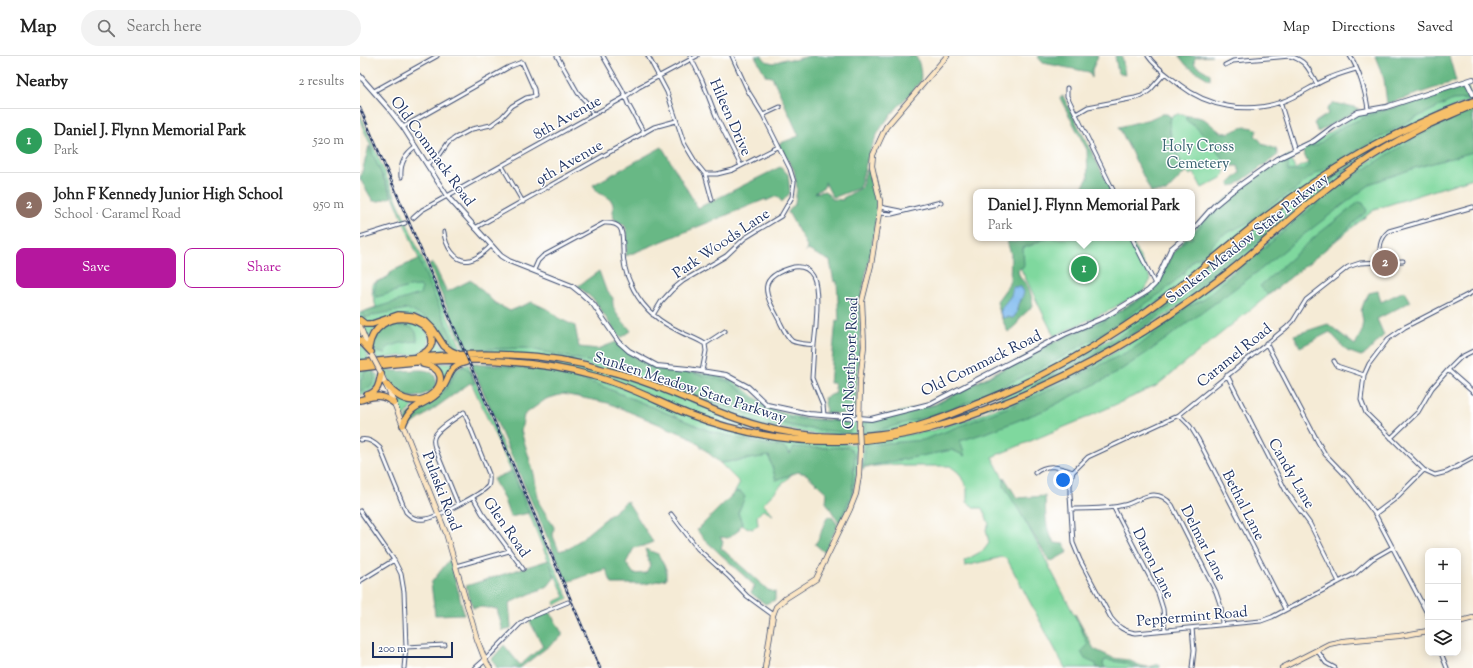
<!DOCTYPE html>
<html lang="en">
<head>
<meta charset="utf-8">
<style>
  :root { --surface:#fff; --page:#f2f2f2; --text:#222; --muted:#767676; --line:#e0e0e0; --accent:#b5179e }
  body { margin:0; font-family:"Sorts Mill Goudy",serif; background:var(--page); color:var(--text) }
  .controls { position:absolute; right:12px; bottom:12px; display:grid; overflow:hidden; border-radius:8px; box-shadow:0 2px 10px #0003 }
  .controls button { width:36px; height:36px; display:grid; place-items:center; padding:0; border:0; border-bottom:1px solid var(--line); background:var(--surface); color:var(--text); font:20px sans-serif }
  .scale { position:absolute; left:12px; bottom:10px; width:81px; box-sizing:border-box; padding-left:4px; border:2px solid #1b2f5e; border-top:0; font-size:11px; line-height:14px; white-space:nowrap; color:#1b2f5e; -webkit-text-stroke:3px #fff; paint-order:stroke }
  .you { position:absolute; left:703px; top:424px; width:14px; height:14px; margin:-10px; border:3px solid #fff; border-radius:50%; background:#1a73e8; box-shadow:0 0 0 6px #1a73e833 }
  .badge { display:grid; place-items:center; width:26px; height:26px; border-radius:50%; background:var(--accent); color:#fff; font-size:13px; font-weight:700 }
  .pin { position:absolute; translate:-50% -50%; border:2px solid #fff; box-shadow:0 1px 4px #0006 }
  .popup { position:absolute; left:613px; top:133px; width:222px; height:52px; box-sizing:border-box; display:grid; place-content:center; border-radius:8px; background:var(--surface); filter:drop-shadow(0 1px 3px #0005); font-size:13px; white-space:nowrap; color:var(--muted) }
  .popup b { font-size:15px; color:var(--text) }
  .popup::after { content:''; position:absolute; left:50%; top:100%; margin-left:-8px; border:8px solid transparent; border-top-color:var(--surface) }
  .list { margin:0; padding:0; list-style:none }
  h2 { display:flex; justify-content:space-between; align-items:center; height:52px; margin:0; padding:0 16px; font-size:17px }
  h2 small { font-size:13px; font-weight:400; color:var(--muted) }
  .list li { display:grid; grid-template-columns:26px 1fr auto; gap:12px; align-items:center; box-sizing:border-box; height:64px; padding:0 16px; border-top:1px solid var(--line) }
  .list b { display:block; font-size:15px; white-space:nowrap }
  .list p { margin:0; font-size:13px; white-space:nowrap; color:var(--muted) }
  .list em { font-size:13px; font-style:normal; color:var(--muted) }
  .actions { display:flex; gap:8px; padding:12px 16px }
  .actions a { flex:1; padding:9px 0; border:1px solid var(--accent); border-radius:8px; text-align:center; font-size:14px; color:var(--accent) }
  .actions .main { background:var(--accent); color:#fff }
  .icon { flex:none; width:22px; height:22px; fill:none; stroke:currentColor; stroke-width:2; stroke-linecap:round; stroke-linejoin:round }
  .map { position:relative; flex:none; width:1113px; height:612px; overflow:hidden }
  header { display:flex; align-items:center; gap:24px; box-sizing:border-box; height:56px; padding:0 20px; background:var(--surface); border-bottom:1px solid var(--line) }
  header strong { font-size:19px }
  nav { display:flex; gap:22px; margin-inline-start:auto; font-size:14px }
  .search { width:280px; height:36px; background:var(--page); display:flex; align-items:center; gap:10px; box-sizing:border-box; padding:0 14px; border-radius:22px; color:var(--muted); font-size:15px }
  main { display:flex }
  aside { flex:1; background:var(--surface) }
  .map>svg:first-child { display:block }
  .green { fill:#7fd89e; stroke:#4d847e }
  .forest { fill:#67b885; stroke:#417472; fill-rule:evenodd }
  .water { fill:#7db9ef; stroke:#4c74a6 }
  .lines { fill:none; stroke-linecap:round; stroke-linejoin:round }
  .minor-casing { stroke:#3c4b70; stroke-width:5 }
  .tertiary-casing { stroke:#3c4b70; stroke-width:6 }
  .secondary-casing { stroke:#3c4b70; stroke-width:6 }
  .motorway-casing { stroke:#3c4b70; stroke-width:8 }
  .minor { stroke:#fff; stroke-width:3 }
  .tertiary { stroke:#fff; stroke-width:4 }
  .secondary { stroke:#fce6c4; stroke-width:4.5 }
  .motorway { stroke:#f7c06b; stroke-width:5.5 }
  .rail-casing { stroke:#1b2f5e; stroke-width:2.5 }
  .rail { stroke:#fff; stroke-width:1; stroke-dasharray:3; stroke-linecap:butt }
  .secondary-bridge-casing { stroke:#3c4b70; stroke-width:6; stroke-linecap:butt }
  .secondary-bridge { stroke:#fce6c4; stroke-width:4.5 }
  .labels { text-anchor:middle; stroke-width:3; stroke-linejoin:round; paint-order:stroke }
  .street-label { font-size:15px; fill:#1b2f5e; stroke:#fff }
  .park-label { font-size:15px; fill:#396271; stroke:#fff }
</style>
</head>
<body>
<header>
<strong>Map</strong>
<div class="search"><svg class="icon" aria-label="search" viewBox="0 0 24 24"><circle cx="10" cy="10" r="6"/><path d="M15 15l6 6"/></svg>Search here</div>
<nav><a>Map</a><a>Directions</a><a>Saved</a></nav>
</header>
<main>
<aside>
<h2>Nearby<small>2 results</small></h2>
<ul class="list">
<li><span class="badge" style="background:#2e9e5b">1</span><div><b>Daniel J. Flynn Memorial Park</b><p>Park</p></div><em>520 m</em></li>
<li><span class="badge" style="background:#8d6e63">2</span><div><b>John F Kennedy Junior High School</b><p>School · Caramel Road</p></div><em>950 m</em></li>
</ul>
<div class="actions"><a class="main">Save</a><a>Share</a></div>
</aside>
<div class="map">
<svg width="1113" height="612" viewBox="0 0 1113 612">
  <rect width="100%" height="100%" fill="#fff"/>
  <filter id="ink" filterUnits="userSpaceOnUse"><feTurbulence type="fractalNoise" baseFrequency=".025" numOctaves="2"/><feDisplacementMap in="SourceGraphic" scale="8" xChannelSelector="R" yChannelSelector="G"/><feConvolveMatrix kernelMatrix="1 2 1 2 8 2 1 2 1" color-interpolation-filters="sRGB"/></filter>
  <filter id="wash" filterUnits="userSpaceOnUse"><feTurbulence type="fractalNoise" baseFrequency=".012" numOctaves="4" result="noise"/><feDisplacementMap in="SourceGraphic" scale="16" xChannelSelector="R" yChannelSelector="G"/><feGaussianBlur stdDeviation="0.9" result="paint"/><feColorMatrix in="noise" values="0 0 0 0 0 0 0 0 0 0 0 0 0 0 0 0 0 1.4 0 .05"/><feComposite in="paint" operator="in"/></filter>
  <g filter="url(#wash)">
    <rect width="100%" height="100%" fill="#f5ebd6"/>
    <path class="green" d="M1105,29L1107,30L1113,44L1098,49L973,113L806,239L756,274L708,303L658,329L571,365L534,374L501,379V365L575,348L701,282L755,257L788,237L796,227L813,196L826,182H832V176L854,153L865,144L929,99L935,113L948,107L942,93L954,87L991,62L1003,57L1038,50Z
      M1113,52V122L1015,153L796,330L726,362L632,401L742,612H705L647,503L642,501L605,510L604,505L624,494L629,487L626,473L629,468L622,452H615L607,446V432L599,417L590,410H543L540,408L504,411V413L502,412V386L574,374L612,362L675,337L732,310L757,295L869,218L985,121L1018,100L1052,80L1082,65Z
      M0,58L12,87L103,296L93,295L57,260L6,267L0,262V257L16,251L12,236H13L12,228L28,221L32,215L59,203L34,142L13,100C12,85 0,73 0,58Z
      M818,58H823L833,63L861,99L864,109L865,118L861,122L842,132L834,117L830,119C817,107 807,78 811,61Z
      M1058,71L1059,73L1008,102L869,213L809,257L732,305L650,344L560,374L559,372L594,360L648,338L748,284L949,132L1004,98Z
      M668,182H770L791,223L785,234L748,255L694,280L656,203Z
      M40,260C75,262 69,281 91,297L63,300C66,296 71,293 72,288C80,258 20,248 8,286L1,266L10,270L31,262Z
      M43,264C59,268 73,272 68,291L57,298L17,303L11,290L13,279L27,267Z
      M0,286L7,298L9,304L0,305Z
      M166,292L241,308L257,313L265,311L271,312L282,316L307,329L330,336L342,343L403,363L442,372L491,373V366L428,362L401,348L368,325L332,317L300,314L287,309L272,299C281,304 290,309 299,312C321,318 344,314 365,322C383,328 395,344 411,352C436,365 467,363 494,364L496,365V379L452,378L395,367L219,307L116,296L115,295L106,296L105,294Z
      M176,304L237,314L260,320L437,380V383L382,373L339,360L283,337L176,306Z
      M98,306L90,313L80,332L75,338L51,352L43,362L33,339C62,360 100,325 72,308Z
      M110,307L177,310L233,322L393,380L485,387V388H496L498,411L492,444L480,468L479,467L492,437V421L495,410L489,391L457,392L431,398L424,391L404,388L352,376L237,328L197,316L163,312L128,310Z
      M108,308L208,542L195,549L194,546L205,541L183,492L152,415H151L112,328L115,326L96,315L86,334L68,348L51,358L46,372H45V366L48,359L71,344L93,313Z
      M13,311L15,318H17C20,331 11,336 0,339V315Z
      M409,400L416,424L432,418L403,448L413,459L403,454L397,460L398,469L392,473L381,469L382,467L378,457L381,436H375L380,427L360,407Z
      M744,604C753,602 770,608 779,612H745L743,609Z"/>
    <path class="forest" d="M395,0H402L406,5L413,7L425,3L433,4L450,0H555C560,4 562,20 560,26C558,29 554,33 552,36C542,46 532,57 523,69C511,85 505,113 499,132L475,141L472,140L465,126V130L455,137L465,135L472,143L483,144V142L501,132L506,115L509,112L519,143L511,195L508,208L500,247V300L496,330V351L486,358L465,357L466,352L464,342L476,337L474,327H470L476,264L479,265L477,225L474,226L470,205L448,194L446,196L447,190L428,156L435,148L437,132L434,114L418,88L439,80L417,31L412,21L406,20Z
      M677,0H738L732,14V22L729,16L683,7Z
      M755,0H762L765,19L758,17Z
      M819,0H852L837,1L834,4L835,9L850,18V24L827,10Z
      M1015,0H1089L1096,25L1027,48L1024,23Z
      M1103,31L1112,43L1093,44L1045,67L949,122L934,135L913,147L895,163L861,180L853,188L846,199L833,204L824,217L804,235L748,274L697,304L612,345L577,358L505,378V366L575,349L707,280L742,266L789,238L796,231L814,195L828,182H832V178L870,142L898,120L927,102L928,105V115L943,114L949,109L942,94L957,89L982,71L1010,59Z
      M703,40L752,136H719L728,122L727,94L700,42Z
      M974,47L994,51L999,53L958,76L954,67L968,58L967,53Z
      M1113,53V96L1055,112L1012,127L942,180L900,214L791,294L753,319L685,354L631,375L600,385L605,400L592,394L504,411L505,389L563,384L608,367L676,340L769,295L785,285L827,251L845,243L850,237L977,131L1059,79Z
      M801,58H807L811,61C805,82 819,98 826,117L821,120L806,136H791L759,71L790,63Z
      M826,60C832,60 839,61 844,63C851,67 857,76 865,77C877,77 882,66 898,74L895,79L903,88L916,93L918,99L876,129L870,130L869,127L880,117L878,110H869L837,72L826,64Z
      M9,90L32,141L19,145H13L0,123Z
      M302,91L338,152L420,111L428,118L430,137L422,146L417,140L406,145V143L266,200C266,192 270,175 264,169C261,167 257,166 255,164C251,159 255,151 252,146C249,140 244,140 239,137C237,135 235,132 233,129Z
      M1002,103L947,142H945C951,132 990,109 1002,103Z
      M999,146L1003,147L1007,155L960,198L908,239L900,230L957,179Z
      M930,155L900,184L789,267L750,292L676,330L674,328L746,289L790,261L921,159Z
      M661,182H685L672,189L663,192L664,210L658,214C660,226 664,223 668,231C671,236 672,244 673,250L660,262L657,268L648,276L641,261L637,245L648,230L650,224L651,198L647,185L655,186ZM662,243C658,249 658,256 653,262L647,261Z
      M59,203L96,291H92L88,290L68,263L48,253L19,258L4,262L2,256L60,238L62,232L60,230C43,230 32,238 16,241L14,236L16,226L28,221L32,215Z
      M73,207L87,236L111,224L135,247L150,255L172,246L191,255L198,262L215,270L219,291L238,293L256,286L272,299L287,309L300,314L332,317L368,325L401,348L428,362L492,366L491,373L489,377L442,372L403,363L342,343L330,336L307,329L282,316L271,312L265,311L257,313L241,308L166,292L105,294L69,209Z
      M239,215L246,234L253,242C251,257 263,264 271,275L262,281L258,280L235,245L218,230Z
      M1018,235L1021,246L1044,235L1050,246L1017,263L1024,279L1007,297L1001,300L987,295L970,276L940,291L934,279L968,268L995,289L1001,277L1003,265L1001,255L1004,246L1009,237Z
      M32,270C45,270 58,267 57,285L41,287L28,291L24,298L17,296L13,293C12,287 16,277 22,273C25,271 29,271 32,270Z
      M111,308L163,312L197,316L237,328L352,376L404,388L424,391L430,398L434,391L457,392L489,391L495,398L492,437L479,467L466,446L467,437L446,418L438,416L416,424L409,400L360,407L330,381L248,347L203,338L186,343L164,359L161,375L174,418L179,447L194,471L193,480L199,495L210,492L267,445L293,486L283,490L274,492L266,507L274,518L286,517L290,509L285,493L298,498L306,513V523L285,528H252L246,513L207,526Z
      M23,311C28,313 32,315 38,315C52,316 82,306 75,333C70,335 65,338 61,340C38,346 29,329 23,311Z
      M101,311H105L110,315L115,327L112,328L110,327L47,372L51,358C63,351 77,344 85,334C92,327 92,319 101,311Z
      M12,312L15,323C11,331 8,333 0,335V324L3,322L4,316Z
      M152,415L169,457L150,461L143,441L133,423Z
      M644,421L657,442L685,440C686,456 684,474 695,487L704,488L708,496L690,506L644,430Z
      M375,436H381L385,441L378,457L382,467L378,475L368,482L360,481L363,486L361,492L408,534L415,536V544L405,548L391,537L395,530L343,482L337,474Z
      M469,460L472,461L478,469L465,495H463L455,488C462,480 462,467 469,460Z
      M90,503L104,558L75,559L71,527Z
      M189,504L195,521L188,530L149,547L151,572L143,575L137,553L121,551L113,552L106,530Z
      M189,554L202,577V580L160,612H137L132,603L144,589L160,609L183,590L169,564Z
      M715,558L734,593L753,602L768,604L782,610L789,611L799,608L800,612H779L765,607L746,604L744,605L743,608L745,612H737L736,608L725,603L721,596L728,589Z"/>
    <path class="water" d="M653,231H661L664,236C663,241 659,245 658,249C655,257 659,255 653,262L647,261L643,262L640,257C643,248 645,248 650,241C652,239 652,234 653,231Z"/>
  </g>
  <g filter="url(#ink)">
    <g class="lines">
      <g class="minor-casing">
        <path id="minor" d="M197,0L218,37L228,48L233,59
          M243,0L263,35L268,48L284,77
          M288,0L307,36L324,87L336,107L345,118H357L373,114L418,91
          M330,0L342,24L356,60L381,110
          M788,0C796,12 809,20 820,29C848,51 887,58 921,46C937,41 950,31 965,24C975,19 986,16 996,13
          M990,0C999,13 1006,38 1008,53
          M865,9L873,5L930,0C947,5 949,14 957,28
          M707,32V40L754,136
          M14,35L77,0
          M920,46L935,94
          M716,58L728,51L775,42L782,40L790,34L805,17
          M403,59L420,51
          M43,71L149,11L162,6L174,33L175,40L166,42L152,50L142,61L131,69L112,73L95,82L88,87L79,100L67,108
          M142,110L163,146
          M345,118L352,144
          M41,121C40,107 45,99 56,91
          M520,151L540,155
          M519,157L532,158L581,146
          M53,162L62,154L265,41L279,31L337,0
          M115,172L294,71L316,65
          M84,176C85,188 95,208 110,204C119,202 125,195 131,190
          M0,181L45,167
          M772,182L795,228
          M1021,205C1019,193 1019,183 1029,175L1113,151
          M434,211C442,210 449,213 453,220C460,233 456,274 454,289C447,288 438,288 432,285C426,280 422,270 419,264C404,236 396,221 434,211Z
          M174,214L178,205L183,200L244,167C265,166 262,177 263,193C263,204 265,216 270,226C279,247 294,263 315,273C325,279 336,282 345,288L346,295L342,315
          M1113,236L1045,271L1028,283L1009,308L1004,319L1001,344L1006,357L1064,414L1075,419L1087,416L1113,402
          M293,259L301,246L312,234L323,225L366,200L385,182L421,160L432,141L434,126L430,113L403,59L388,35L372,0
          M906,287L958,386L965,398L988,422L1015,458L1068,559
          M345,288L365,275
          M454,289L452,322L463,349L464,359
          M974,305L977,310L1004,319
          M1088,314L1113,336
          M867,319L926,435L950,468L979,526
          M819,359L830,370L838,383L925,553
          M1031,382L1058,356L1072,332L1088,314L1101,301L1113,295
          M0,384C8,382 14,386 20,392L46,456C52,462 56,464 65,463C74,463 123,437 128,430C130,426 129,423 129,418L104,356C97,362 76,373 74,382C73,385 74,389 75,392L98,448
          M675,417C687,407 699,411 713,416
          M113,441L122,457L163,513
          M754,452L798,537L803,553L805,574
          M711,453C728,452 747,454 764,449C774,447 783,439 794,439C802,439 807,443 812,449L856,536L861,551L862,569
          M0,455L34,504L41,518L44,536L46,591L44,612
          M311,458L338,493L369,521L387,540L413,559
          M1015,458L1035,443L1064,414
          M1033,491L1012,503L996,517L912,561L901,565L776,577C764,575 759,572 751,562L720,504L713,487L710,439V428L713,416L728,401L819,359L926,272L933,265L946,244L988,211L1000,207L1043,205
          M96,510L149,495
          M0,525L34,504
          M832,572L834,594L832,612
          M46,591L85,589
          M957,594L966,607L975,612
          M1081,597L1087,612
          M125,604L160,568L169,562L208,546"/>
      </g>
      <g class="tertiary-casing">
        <path id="tertiary" d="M0,20L29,53L43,71L87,140L141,200L149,205L212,230L222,238L233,248L259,286L269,295L297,310L328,313L366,319L388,331L407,349L449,358L511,363L570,348L705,278L745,261L788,235L795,228L811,193L824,182
          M1107,26L1113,38
          M832,175L854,150L872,135L903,113L917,103L954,85L973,71L998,56L1026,51L1113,23
          M116,612L125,604"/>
      </g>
      <g class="secondary-casing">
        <path id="secondary" d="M0,270L9,293
          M21,318L34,347L86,477L117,583L125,604L130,612
          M499,372L500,325L504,290L502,245L511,209L520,151V145L512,110L513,99L526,71L587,0
          M1098,566L1113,562
          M405,612L413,559L416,551L426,542L456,523L490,453L496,438L499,419L500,393
          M922,612L969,588L983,585L1039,580L1068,575"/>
      </g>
      <g class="motorway-casing">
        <path id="motorway" d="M0,264L5,268H12L38,259L53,260L66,266L73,273L84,290L91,295L98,298
          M0,284L11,296
          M9,291C10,282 15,274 23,268C55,248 93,287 58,300
          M0,307C50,302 102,296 153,299C185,300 218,306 249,315C293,326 333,347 375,362C422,379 470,385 520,378C555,374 587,360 619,347C670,327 719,301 765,270C813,239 855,200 900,165C963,116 1038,72 1113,45
          M0,312C79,301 159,299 237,321C269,330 298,346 328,358C380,378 435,387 490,385C544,383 595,367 644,347C724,315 793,274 861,222C894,197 923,168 955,142C989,114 1028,88 1068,69C1083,62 1098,56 1113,49
          M26,328C59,372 106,315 63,308
          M7,339C18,336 19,329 21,318
          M0,344C15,340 20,337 34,347
          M43,369C51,345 67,351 81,334C91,322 87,310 106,306"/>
      </g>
      <use href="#minor" class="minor"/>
      <use href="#tertiary" class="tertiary"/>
      <use href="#secondary" class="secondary"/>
      <use href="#motorway" class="motorway"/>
      <g class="rail-casing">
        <path id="rail" d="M0,52L240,612"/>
      </g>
      <use href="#rail" class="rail"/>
      <g class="secondary-bridge-casing">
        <path id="secondary-bridge" d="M12,300L20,315
          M499,372L500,393"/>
      </g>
      <use href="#secondary-bridge" class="secondary-bridge"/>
    </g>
  </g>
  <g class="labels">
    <g class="street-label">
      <text transform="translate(207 61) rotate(-29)" y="5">8th Avenue</text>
      <text transform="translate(371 61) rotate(66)" y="5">Hileen Drive</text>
      <text transform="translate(73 95) rotate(54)" y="5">Old Commack Road</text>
      <text transform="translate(209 106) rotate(-30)" y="5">9th Avenue</text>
      <text transform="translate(887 182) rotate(-38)" y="5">Sunken Meadow State Parkway</text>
      <text transform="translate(361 187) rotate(-34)" y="5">Park Woods Lane</text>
      <text transform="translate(874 299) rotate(-39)" y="5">Caramel Road</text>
      <text transform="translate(490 307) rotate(-88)" y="5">Old Northport Road</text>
      <text transform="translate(621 307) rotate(-26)" y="5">Old Commack Road</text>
      <text transform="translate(330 331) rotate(18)" y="5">Sunken Meadow State Parkway</text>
      <text transform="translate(932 417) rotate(60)" y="5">Candy Lane</text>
      <text transform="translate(82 435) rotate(69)" y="5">Pulaski Road</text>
      <text transform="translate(884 449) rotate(63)" y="5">Bethal Lane</text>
      <text transform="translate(147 471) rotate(55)" y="5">Glen Road</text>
      <text transform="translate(844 487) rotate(63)" y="5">Delmar Lane</text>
      <text transform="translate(794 507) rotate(64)" y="5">Daron Lane</text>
      <text transform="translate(832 560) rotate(-5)" y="5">Peppermint Road</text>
    </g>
    <g class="park-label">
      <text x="838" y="95">Holy Cross<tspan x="838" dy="17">Cemetery</tspan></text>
    </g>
  </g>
</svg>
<div class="controls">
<button>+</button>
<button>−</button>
<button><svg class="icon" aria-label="layers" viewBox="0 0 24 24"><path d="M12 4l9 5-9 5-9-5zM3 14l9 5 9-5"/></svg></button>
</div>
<div class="scale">200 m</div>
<div class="you"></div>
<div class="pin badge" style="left:724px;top:213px;background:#2e9e5b">1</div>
<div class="popup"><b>Daniel J. Flynn Memorial Park</b>Park</div>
<div class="pin badge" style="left:1025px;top:207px;background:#8d6e63">2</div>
</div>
</main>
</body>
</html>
